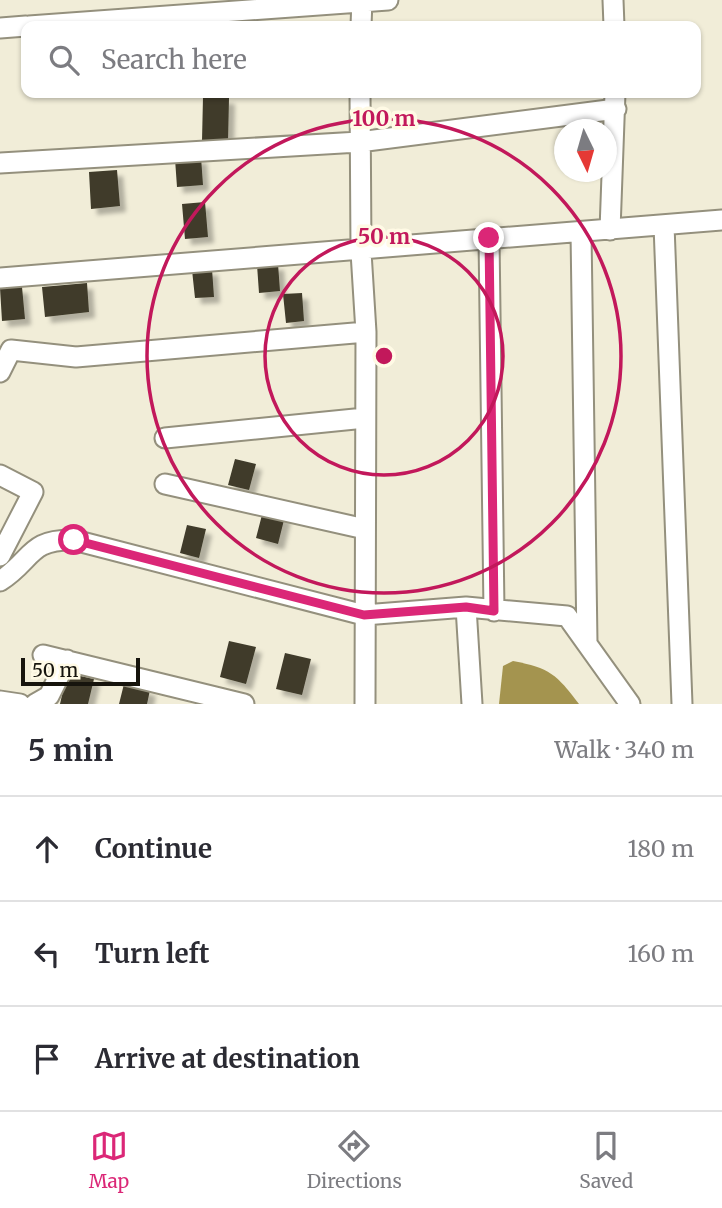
<!DOCTYPE html>
<html lang="en">
<head>
<meta charset="utf-8">
<style>
  :root { --surface:#fff; --page:#f2f2f3; --text:#2b2b33; --muted:#7c7c81; --line:#e1e1e2; --accent:#db2777 }
  body { margin:0; font-family:Merriweather,serif; background:var(--page); color:var(--text) }
  .compass { position:absolute; left:554px; top:119px; width:63px; height:63px; border-radius:50%; background:var(--surface); box-shadow:0 2px 5px #0004; rotate:175deg }
  .scale { position:absolute; left:21px; bottom:18px; width:119px; box-sizing:border-box; padding-left:7px; border:4px solid #16140d; border-top:0; font-size:19px; line-height:24px; white-space:nowrap; color:#16140d; -webkit-text-stroke:5px #fffae5; paint-order:stroke }
  .stop { position:absolute; width:21px; height:21px; margin:-16px; border:5px solid #db2777; border-radius:50%; background:#fff }
  .stop.end { background:#db2777; border-color:#fff; box-shadow:0 2px 7px #0008 }
  .list { margin:0; padding:0; list-style:none }
  h2 { display:flex; justify-content:space-between; align-items:center; height:91px; margin:0; padding:0 28px; font-size:30px }
  h2 small { font-size:23px; font-weight:400; color:var(--muted) }
  .list li { display:grid; grid-template-columns:46px 1fr auto; gap:21px; align-items:center; box-sizing:border-box; height:105px; padding:0 28px; border-top:2px solid var(--line) }
  .list b { display:block; font-size:26px; white-space:nowrap }
  .list em { font-size:23px; font-style:normal; color:var(--muted) }
  .icon { flex:none; width:38px; height:38px; fill:none; stroke:currentColor; stroke-width:2; stroke-linecap:round; stroke-linejoin:round }
  .map { position:relative; flex:none; width:722px; height:704px; overflow:hidden }
  .search { position:absolute; background:var(--surface); box-shadow:0 2px 5px #0004; left:21px; right:21px; top:21px; height:77px; display:flex; align-items:center; gap:18px; box-sizing:border-box; padding:0 24px; border-radius:14px; color:var(--muted); font-size:26px }
  .sheet { height:406px; background:var(--surface) }
  nav { display:flex; justify-content:space-around; align-items:center; box-sizing:border-box; height:98px; border-top:2px solid var(--line); background:var(--surface); font-size:19px; color:var(--muted) }
  nav a { display:grid; justify-items:center; gap:4px }
  nav .on { color:var(--accent) }
  .map>svg:first-child { display:block }
  .water { fill:#a4944f }
  .building { fill:#3f3b2a; filter:url(#shadow) }
  .lines { fill:none; stroke-linecap:round; stroke-linejoin:round }
  .minor-casing { stroke:#94907d; stroke-width:23 }
  .minor { stroke:#fff; stroke-width:19 }
  .route { stroke:#db2777; stroke-width:9 }
  .ring { fill:none; stroke:#c2185b; stroke-width:3.5 }
  .centre { fill:#c2185b; stroke:#fffae5; stroke-width:3.5 }
  .ring-label { font-size:21px; text-anchor:middle; font-weight:bold; fill:#c2185b; stroke:#fffae5; stroke-width:7; stroke-linejoin:round; paint-order:stroke }
</style>
</head>
<body>
<div class="map">
<svg width="722" height="704" viewBox="0 0 722 704">
  <defs>
    <filter id="shadow"><feDropShadow dx="6" dy="6" stdDeviation="2" flood-color="#0004"/></filter>
  </defs>
  <rect width="100%" height="100%" fill="#f1edd8"/>
  <path class="water" d="M513,661C550,668 556,674 579,704H499L503,666Z"/>
  <path class="building" d="M203,97L229,98L228,142L202,141Z
    M201,157L203,185L177,187L175,159Z
    M117,170L120,206L91,209L89,172Z
    M205,202L208,237L185,239L182,204Z
    M278,264L280,291L259,293L257,265Z
    M212,269L214,297L195,298L192,270Z
    M87,283L89,312L45,317L42,287Z
    M22,287L25,319L2,321L0,288Z
    M302,293L304,321L286,323L283,294Z
    M235,459L256,464L249,490L228,485Z
    M263,511L285,516L278,544L256,538Z
    M187,525L206,529L199,558L180,553Z
    M229,641L256,647L246,684L220,677Z
    M285,653L311,659L302,695L276,689Z
    M67,673L94,679L88,704H60Z
    M124,684L150,690L147,704H119Z"/>
  <g class="lines">
    <g class="minor-casing">
      <path id="minor" d="M613,0L614,26
        M29,26L388,0
        M361,26L362,0
        M0,28L26,26
        M360,93L361,252L366,332L365,704
        M0,163L359,142L616,109
        M664,225L682,704
        M610,230L615,93
        M581,232L587,643
        M489,238L494,611
        M0,278L722,220
        M0,372L11,350L76,357L366,332
        M165,438L365,418
        M0,475L33,492L0,556
        M165,484L365,529
        M0,581C33,560 28,539 74,540L364,615L466,607L567,616L630,704
        M466,607L472,704
        M43,655L244,704
        M0,701L20,704
        M35,704L49,696L67,660"/>
    </g>
    <use href="#minor" class="minor"/>
  </g>
  <g class="lines">
    <path class="route" d="M74,540L364,615L466,607L494,611L489,238"/>
  </g>
  <g class="ring">
    <circle cx="384" cy="356" r="119"/>
    <circle cx="384" cy="356" r="237"/>
  </g>
  <circle cx="384" cy="356" r="10" class="centre"/>
  <g class="ring-label">
    <text x="384" y="126">100 m</text>
    <text x="384" y="244">50 m</text>
  </g>
</svg>
<svg class="compass" viewBox="-18 -18 36 36"><path d="M0-13l5 13h-10z" fill="#e53935"/><path d="M0 13l5-13h-10z" fill="#7c7c81"/></svg>
<div class="scale">50 m</div>
<div class="stop" style="left:74px;top:540px"></div>
<div class="stop end" style="left:489px;top:238px"></div>
<div class="search"><svg class="icon" aria-label="search" viewBox="0 0 24 24"><circle cx="10" cy="10" r="6"/><path d="M15 15l6 6"/></svg>Search here</div>
</div>
<section class="sheet">
<h2>5 min<small>Walk · 340 m</small></h2>
<ul class="list">
<li><svg class="icon" aria-label="ahead" viewBox="0 0 24 24"><path d="M12 20V5M6 11l6-6 6 6"/></svg><div><b>Continue</b></div><em>180 m</em></li>
<li><svg class="icon" aria-label="left" viewBox="0 0 24 24"><path d="M17 20v-9H6M10 6l-5 5 5 5"/></svg><div><b>Turn left</b></div><em>160 m</em></li>
<li><svg class="icon" aria-label="arrive" viewBox="0 0 24 24"><path d="M6 21V4h12l-3 4 3 4H6"/></svg><div><b>Arrive at destination</b></div></li>
</ul>
</section>
<nav>
<a class="on"><svg class="icon" aria-label="map" viewBox="0 0 24 24"><path d="M3 6l6-2 6 2 6-2v14l-6 2-6-2-6 2zM9 4v14M15 6v14"/></svg>Map</a>
<a><svg class="icon" aria-label="directions" viewBox="0 0 24 24"><path d="M12 3l9 9-9 9-9-9zM9 14v-3h6M13 9l2 2-2 2"/></svg>Directions</a>
<a><svg class="icon" aria-label="saved" viewBox="0 0 24 24"><path d="M7 4h10v16l-5-4-5 4z"/></svg>Saved</a>
</nav>
</body>
</html>
